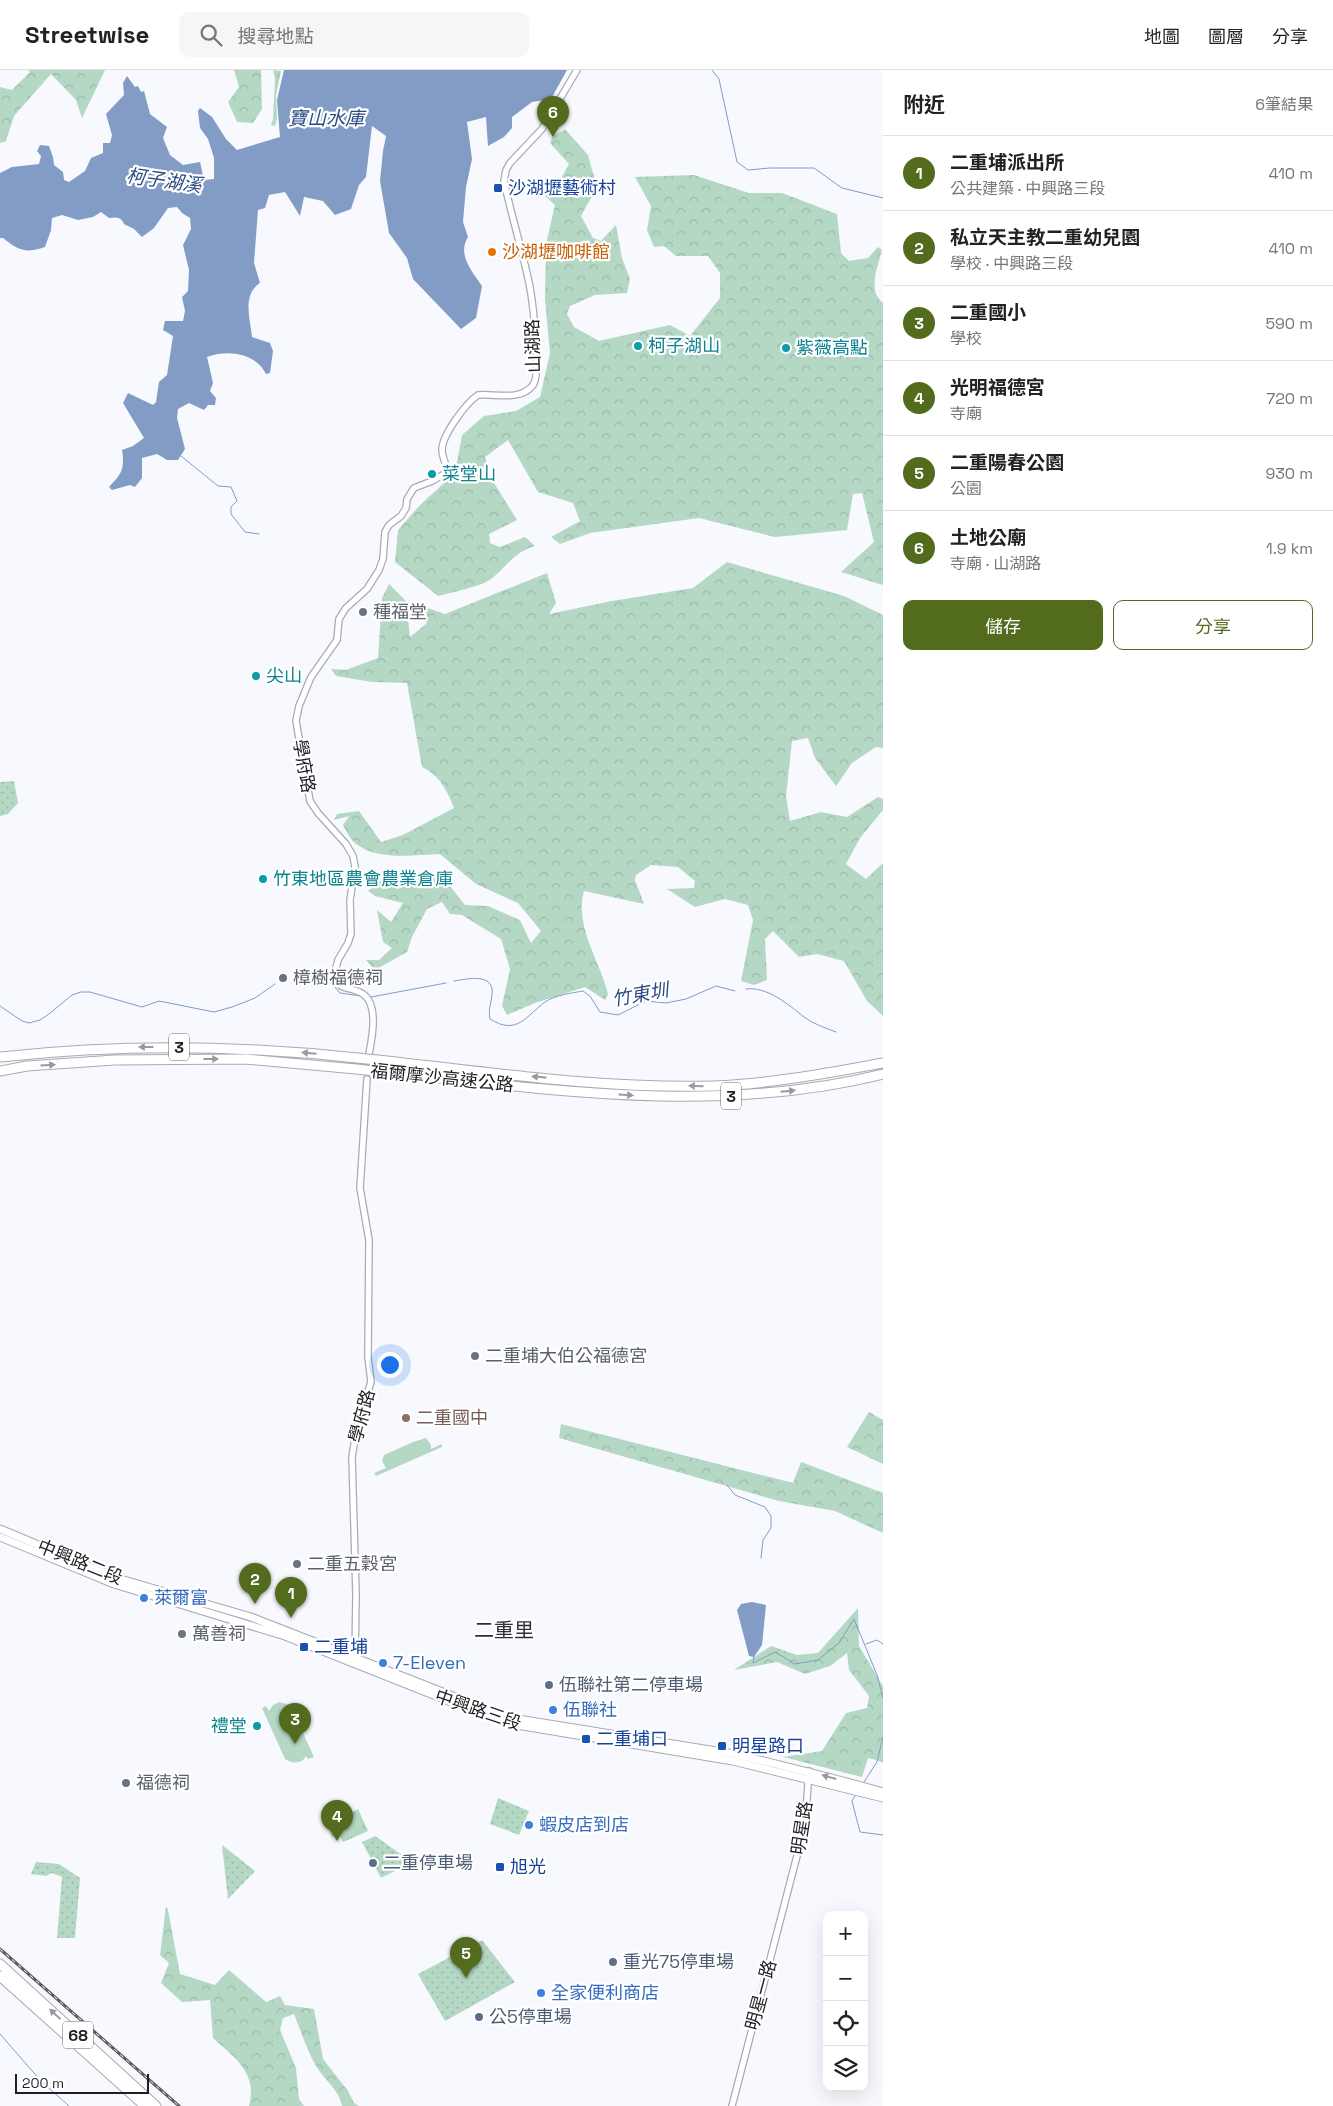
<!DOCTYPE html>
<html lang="zh-TW">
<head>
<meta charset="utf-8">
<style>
  :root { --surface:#fff; --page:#f6f6f6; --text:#222; --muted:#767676; --line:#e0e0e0; --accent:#526b1c }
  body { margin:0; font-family:"Space Grotesk","Noto Sans TC",sans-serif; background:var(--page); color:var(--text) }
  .controls { position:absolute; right:15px; bottom:15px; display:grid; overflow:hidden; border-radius:10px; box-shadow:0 5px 20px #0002 }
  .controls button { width:45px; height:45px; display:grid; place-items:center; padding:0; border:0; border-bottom:1px solid var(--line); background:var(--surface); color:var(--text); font:25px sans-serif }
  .scale { position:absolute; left:15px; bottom:12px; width:134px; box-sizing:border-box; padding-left:5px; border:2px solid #1e1f22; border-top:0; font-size:14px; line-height:18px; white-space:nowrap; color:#1e1f22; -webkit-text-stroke:4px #fff; paint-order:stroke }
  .you { position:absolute; left:389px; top:1294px; width:18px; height:18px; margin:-12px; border:4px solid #fff; border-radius:50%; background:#1a73e8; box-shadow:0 0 0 8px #1a73e833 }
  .badge { display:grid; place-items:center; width:32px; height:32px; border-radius:50%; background:var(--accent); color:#fff; font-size:16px; font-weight:700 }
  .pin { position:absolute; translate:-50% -41px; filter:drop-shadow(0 1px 2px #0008) }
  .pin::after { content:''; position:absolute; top:26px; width:18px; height:15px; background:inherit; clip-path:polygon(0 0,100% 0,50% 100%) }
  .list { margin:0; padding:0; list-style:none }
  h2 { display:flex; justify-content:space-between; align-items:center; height:65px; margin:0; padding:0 20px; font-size:21px }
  h2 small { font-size:16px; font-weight:400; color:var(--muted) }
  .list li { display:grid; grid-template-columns:32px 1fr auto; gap:15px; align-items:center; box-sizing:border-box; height:75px; padding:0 20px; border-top:1px solid var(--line) }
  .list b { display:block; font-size:19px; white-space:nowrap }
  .list p { margin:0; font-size:16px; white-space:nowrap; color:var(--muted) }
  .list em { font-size:16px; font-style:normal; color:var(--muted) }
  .actions { display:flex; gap:10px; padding:15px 20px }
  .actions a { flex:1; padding:11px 0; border:1px solid var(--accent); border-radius:10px; text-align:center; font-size:18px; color:var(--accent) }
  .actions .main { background:var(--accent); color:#fff }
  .icon { flex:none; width:28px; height:28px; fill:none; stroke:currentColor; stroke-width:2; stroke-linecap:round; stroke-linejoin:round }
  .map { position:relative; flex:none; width:883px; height:2036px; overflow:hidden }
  header { display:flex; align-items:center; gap:30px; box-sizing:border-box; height:70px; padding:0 25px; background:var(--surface); border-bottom:1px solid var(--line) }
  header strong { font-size:24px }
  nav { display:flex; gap:28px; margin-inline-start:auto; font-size:18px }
  .search { width:350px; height:45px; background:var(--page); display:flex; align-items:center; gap:12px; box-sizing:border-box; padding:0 18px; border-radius:10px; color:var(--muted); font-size:19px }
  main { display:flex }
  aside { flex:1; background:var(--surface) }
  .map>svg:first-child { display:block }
  .grass { fill:url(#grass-tufts) }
  .forest { fill:url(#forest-crowns) }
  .park { fill:url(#park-dots) }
  .pitch { fill:#b5d8c5 }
  .water { fill:#829cc6 }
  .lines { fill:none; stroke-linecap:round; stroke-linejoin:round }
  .stream { stroke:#829cc6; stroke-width:1 }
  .minor-casing { stroke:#a8abb3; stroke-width:8 }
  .major-casing { stroke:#a8abb3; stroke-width:9 }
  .highway-casing { stroke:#a8abb3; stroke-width:11 }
  .minor { stroke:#fff; stroke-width:5.5 }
  .major { stroke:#fff; stroke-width:7 }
  .highway { stroke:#fff; stroke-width:9 }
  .rail-casing { stroke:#595a5e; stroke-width:3 }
  .rail { stroke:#fff; stroke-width:1; stroke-dasharray:4; stroke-linecap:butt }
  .highway-bridge-casing { stroke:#a8abb3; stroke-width:11; stroke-linecap:butt }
  .highway-bridge { stroke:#fff; stroke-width:9 }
  .oneway { fill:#9a9a9c }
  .transit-dot { fill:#1a4fb4; stroke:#fff; stroke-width:2 }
  .food-dot { fill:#e8710a; stroke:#fff; stroke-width:2 }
  .culture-dot { fill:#0f9aa8; stroke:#fff; stroke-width:2 }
  .worship-dot { fill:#6b7280; stroke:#fff; stroke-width:2 }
  .education-dot { fill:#8d6e63; stroke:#fff; stroke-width:2 }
  .shop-dot { fill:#3f7fe0; stroke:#fff; stroke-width:2 }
  .service-dot { fill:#5c6f8a; stroke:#fff; stroke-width:2 }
  .labels { text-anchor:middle; stroke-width:4.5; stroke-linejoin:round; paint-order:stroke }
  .shield { fill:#fff; stroke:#626264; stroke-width:1 }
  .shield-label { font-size:16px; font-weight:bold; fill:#1e1f22 }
  .transit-label { font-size:18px; fill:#164399; stroke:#fff; text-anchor:start }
  .food-label { font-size:18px; fill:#c56008; stroke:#fff; text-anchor:start }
  .street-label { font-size:18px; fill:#1e1f22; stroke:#fff }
  .culture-label { font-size:18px; fill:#0d838f; stroke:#fff; text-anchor:start }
  .worship-label { font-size:18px; fill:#5b616d; stroke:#fff; text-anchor:start }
  .education-label { font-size:18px; fill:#785e54; stroke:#fff; text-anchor:start }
  .shop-label { font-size:18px; fill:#366cbe; stroke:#fff; text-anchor:start }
  .service-label { font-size:18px; fill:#4e5e75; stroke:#fff; text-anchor:start }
  .water-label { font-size:19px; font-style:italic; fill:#2b4c82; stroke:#fff }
  .quarter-label { font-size:20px; fill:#2e3036; stroke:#fff }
</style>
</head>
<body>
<header>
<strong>Streetwise</strong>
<div class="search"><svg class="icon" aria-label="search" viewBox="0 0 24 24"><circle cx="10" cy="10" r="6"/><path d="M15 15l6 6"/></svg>搜尋地點</div>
<nav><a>地圖</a><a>圖層</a><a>分享</a></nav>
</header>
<main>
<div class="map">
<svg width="883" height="2036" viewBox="0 0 883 2036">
  <defs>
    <pattern id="grass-tufts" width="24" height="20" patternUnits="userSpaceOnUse" patternTransform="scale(1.25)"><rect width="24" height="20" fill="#b5d8c5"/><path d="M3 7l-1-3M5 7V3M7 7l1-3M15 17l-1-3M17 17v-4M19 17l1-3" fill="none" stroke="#9bb9a9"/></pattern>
    <pattern id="forest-crowns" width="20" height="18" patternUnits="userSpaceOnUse" patternTransform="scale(1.25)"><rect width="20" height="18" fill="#b5d8c5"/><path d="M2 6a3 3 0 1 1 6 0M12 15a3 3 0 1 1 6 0" fill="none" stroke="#9bb9a9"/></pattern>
    <pattern id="park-dots" width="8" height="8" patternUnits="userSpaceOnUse" patternTransform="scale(1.25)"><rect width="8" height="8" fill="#b5d8c5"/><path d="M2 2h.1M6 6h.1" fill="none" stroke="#9bb9a9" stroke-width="1.8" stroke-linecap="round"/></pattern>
  </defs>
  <rect width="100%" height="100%" fill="#f7f9fe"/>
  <path class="grass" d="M358,1739L368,1761L343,1772L339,1764L332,1767L326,1753Z"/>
  <path class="forest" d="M28,0H105L82,48L76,30L51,4L14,46L6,71L0,73V17L12,20L30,2Z
    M234,0H261L262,39L253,53L237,52L228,32L239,17Z
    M273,0L281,1L276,25L277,48L275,56L271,55L273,49L275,8Z
    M565,59L588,85L597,117L581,146L593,168L601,171L616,155L622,188L630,209L627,223L595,225L570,236L567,244L574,257L599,271L670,255L690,266L720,228V203L708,186H676L664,176L654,177L647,160L651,136L635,107L694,105L749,123H782L837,144L841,183L849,191L868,188L878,177L882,180C878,196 867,221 883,233V515L841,502L874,472L862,423L853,424L847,460L775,467L699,448L590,463L560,474L551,467L580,451L573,433L538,422L508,370L485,387L491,408L517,450L489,464L490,473L500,477L525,467L535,476C512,483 508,496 491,509C483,516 449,523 438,526L395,492L398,460L420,435L455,403L462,365L484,346L516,341L540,327L550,283L545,229L546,174L555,135L542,123L558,114L569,94L550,73L552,67Z
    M727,492L844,526L883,545V678L876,677L852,693L836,716L815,688L808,668L792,671L786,726L790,751L821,742L847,747L878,727L883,729V740L860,768L846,794L866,809L883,793V946L867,931L844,891L817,884L799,887L773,861L765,869L767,910L754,915L741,911L753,850L748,835L725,829L695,837L667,819L694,818L695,811L678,797L651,795L636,805L635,810L644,834L584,821C574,856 600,891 608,924L605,930L585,917L535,933L507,945L502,936L510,899L501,869L462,845L450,844L442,832L427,839L412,867L407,882L375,900L366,890H379L392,878L383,872L377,840L391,852L403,833L375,826L368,821L386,806L427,803L450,816L465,835L488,836L520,850L531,873L541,861L518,833L476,814L440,784C413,785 379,791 356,774C351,770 346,761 343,755L349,746L334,750L337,744L359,741L381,772L403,765L454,738C447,720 440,706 422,697L407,613L372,612L336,606L331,599L346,600L378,588L382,528L389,514L406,531L410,567L427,553L410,532L445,544L547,503L556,533L549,544L612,531L693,518Z
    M869,1342L883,1350V1394L847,1377Z
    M561,1354L793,1413L801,1392L883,1423V1463L835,1441L779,1431L559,1368Z
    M858,1538L859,1576L883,1616V1692L868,1688L862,1707L783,1687L822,1681L846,1643L867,1638L869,1626L849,1600L847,1583L830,1596L805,1604L777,1592L734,1600L771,1576L797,1585L818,1583Z
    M166,1836L168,1840L180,1904L215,1915L229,1900L266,1932L280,1926L285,1935L314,1939L323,1989L348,2021L354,2033L359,2036H342C339,2019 323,2009 315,1994C306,1978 301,1961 294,1944L283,1948L280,1960L296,1998L299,2029L304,2036H249C258,2003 235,1988 213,1968L210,1930L182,1932L161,1913L169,1893L160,1885Z"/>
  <path class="park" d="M14,711L18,733L8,744L0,746V712Z
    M498,1728L529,1741L519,1765L490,1754Z
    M375,1766L412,1792L381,1808L362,1772Z
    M222,1775L255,1801L228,1829Z
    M36,1792L59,1794L80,1808L75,1868H57L62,1807L52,1803L46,1806L31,1804Z
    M482,1870L515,1912L445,1951L418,1904Z"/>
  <path class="pitch" d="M426,1368L431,1375V1379L442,1374V1377L376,1406L374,1403L386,1398L382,1391L384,1385L413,1372Z
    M279,1632L290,1635L314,1687L308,1689L306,1686C302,1694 292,1694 285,1689L262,1638L266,1636L269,1641L273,1635Z"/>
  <path class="water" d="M284,0H567L551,29L532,32L512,47V58L504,67L488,76L486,47L467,52L472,89L466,117L463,152L468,167C457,185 472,201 482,216L476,248L461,259L413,209L407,188L389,163L380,111L383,81L386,66L372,56L366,107L359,115L351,139L335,145L323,131L304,127L300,146L285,122L269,125L265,138L258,140L254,193L260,213C242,225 250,248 252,267L270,273L273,281L270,303L266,304C256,283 227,279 207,287L213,313L210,321L216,328L215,335H208L204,340L189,333L178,339L177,348L185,379L178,390H167L157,384L142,388V408L135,417L130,415L112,420L109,417C122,404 125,398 122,380L133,376L144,368L123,333L128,323L153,335L156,332L159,312L167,305L173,266L163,260L165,251H183L185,241L182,227L188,221L189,200L183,175L191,159L190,148L182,143L177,137L168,138L154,158L142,167L134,159L124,154C121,147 117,147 109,148L101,142L93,147L78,150L62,145L52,148L51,160L45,177C25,184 18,180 3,168H0V103L12,97L39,94L41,86L37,81L40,75L49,76L53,87L54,95L63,102L64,110L69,112L85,101L91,88L103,83V73H110L112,65L106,44L124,25L123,13L127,6L135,17L138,16L141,22L144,21L150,44L167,57L163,68L170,85L183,95L200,92L204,110L214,109V88L208,69L200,58L198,41L200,38L212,47L226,69L237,80L280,67L277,30Z
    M752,1532L766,1535L762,1575L754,1587L749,1586L737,1540L741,1534Z"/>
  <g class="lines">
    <path class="stream" d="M712,0L719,9L737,92L748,100L770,98H814L842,118L883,128
      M181,386L218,416L231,417L237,431L231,437V444L245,462L259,464
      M317,905L326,907L340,923L361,926
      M454,911C467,909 495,902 492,925C491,934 488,940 490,949C517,966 526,946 545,932C555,925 572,923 583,921L590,926L600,942L618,945L646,931L666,933L686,929L716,916L735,921
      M746,919C767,916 789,935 804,947C813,954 826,958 836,962
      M371,927L446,913
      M0,936L22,951L29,953L40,950L49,944L72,925L81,922H90L142,937L159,931L214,942L232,937L255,928L275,914
      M727,1415L735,1425L765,1437L771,1446V1458L763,1470L761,1488
      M866,1574L877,1570L883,1574
      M754,1587L753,1593L775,1582L795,1594L818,1590L839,1573L854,1549L877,1605L883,1628
      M864,1712L877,1692L883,1667
      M856,1724L852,1731L860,1762L883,1765
      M0,1964L41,2011L69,2036"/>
    <g class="minor-casing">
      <path id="minor" d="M369,984C372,968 379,935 363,924C358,920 348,919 341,916L335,902L338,890L348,873L351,864L350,830L355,797L353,786L346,774L318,743L310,731L296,651L299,636L311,607L337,570L339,549L346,538L367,519L379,500L383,489L385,462L389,455L401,446L406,438L407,429L414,418L432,411L446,403C448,395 442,388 442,380C442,365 466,333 478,325C495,323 520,332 533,315C542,303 532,225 528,208C521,176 511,144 504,111L506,100L510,93L542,59L577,0
        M355,1591L356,1524L352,1387L357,1357L371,1312L368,1287L369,1170L360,1118L367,1009
        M732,2036L805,1755L809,1701"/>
    </g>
    <g class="major-casing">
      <path id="major" d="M0,1459L117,1508L251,1547L486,1639L518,1649L735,1684C784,1696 834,1708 883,1722
        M0,1467L114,1514L285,1566L484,1645L517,1655L733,1691L883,1728"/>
    </g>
    <g class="highway-casing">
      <path id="highway" d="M0,987C119,974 238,975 357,988
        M377,990C488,1002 601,1019 714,1016C770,1014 827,1003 883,993
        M0,1001L27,996L115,990L246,989L356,999
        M375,1001C545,1019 714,1046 883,1004
        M0,1894L156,2036
        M0,1906L145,2036"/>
    </g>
    <use href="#minor" class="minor"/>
    <use href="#major" class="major"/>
    <use href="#highway" class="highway"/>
    <g class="rail-casing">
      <path id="rail" d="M0,1879L179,2036"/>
    </g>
    <use href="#rail" class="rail"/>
    <g class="highway-bridge-casing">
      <path id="highway-bridge" d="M357,988L377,990
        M356,999L375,1001"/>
    </g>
    <use href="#highway-bridge" class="highway-bridge"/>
  </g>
  <defs><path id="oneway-solid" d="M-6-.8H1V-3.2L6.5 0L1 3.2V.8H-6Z" transform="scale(1.25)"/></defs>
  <g class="oneway">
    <use href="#oneway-solid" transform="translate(146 977) rotate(180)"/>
    <use href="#oneway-solid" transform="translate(309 983) rotate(-175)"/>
    <use href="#oneway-solid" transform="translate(211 989)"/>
    <use href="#oneway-solid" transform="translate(48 995) rotate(-4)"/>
    <use href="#oneway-solid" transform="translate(539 1007) rotate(-174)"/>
    <use href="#oneway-solid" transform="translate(696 1016) rotate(-179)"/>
    <use href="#oneway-solid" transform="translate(788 1021) rotate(-5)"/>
    <use href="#oneway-solid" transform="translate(626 1025) rotate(4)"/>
    <use href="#oneway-solid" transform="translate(829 1707) rotate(-164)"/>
    <use href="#oneway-solid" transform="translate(55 1944) rotate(-137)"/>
  </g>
  <g class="transit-dot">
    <rect x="493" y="113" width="10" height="10" rx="2.5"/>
    <rect x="299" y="1572" width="10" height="10" rx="2.5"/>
    <rect x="581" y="1664" width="10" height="10" rx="2.5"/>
    <rect x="717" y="1671" width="10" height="10" rx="2.5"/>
    <rect x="495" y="1792" width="10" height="10" rx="2.5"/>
  </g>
  <circle class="food-dot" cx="492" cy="182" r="5"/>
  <g class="culture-dot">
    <circle cx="638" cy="276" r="5"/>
    <circle cx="786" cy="278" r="5"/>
    <circle cx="432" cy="404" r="5"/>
    <circle cx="256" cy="606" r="5"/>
    <circle cx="263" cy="809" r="5"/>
    <circle cx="257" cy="1656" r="5"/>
  </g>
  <g class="worship-dot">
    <circle cx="363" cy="542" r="5"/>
    <circle cx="283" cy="908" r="5"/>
    <circle cx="475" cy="1286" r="5"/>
    <circle cx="297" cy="1494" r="5"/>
    <circle cx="182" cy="1564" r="5"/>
    <circle cx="126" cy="1713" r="5"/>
  </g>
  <circle class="education-dot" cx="406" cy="1348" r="5"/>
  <g class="shop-dot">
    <circle cx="144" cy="1528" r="5"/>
    <circle cx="383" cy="1593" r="5"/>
    <circle cx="553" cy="1640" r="5"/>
    <circle cx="529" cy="1755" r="5"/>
    <circle cx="541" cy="1923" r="5"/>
  </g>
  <g class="service-dot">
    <circle cx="549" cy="1615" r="5"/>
    <circle cx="373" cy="1793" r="5"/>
    <circle cx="613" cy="1892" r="5"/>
    <circle cx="479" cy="1947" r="5"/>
  </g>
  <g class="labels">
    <g class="shield">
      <rect x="169" y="963.5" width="20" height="27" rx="4"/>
      <rect x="721" y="1012.5" width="20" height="27" rx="4"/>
      <rect x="63" y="1951.5" width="30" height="27" rx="4"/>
    </g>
    <g class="shield-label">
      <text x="179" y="983">3</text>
      <text x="731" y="1032">3</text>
      <text x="78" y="1971">68</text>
    </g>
    <g class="transit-label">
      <text x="508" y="124">沙湖壢藝術村</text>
      <text x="314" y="1583">二重埔</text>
      <text x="596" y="1675">二重埔口</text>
      <text x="732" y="1682">明星路口</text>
      <text x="510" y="1803">旭光</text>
    </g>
    <g class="food-label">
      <text x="502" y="188">沙湖壢咖啡館</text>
    </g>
    <g class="street-label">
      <text transform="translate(533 276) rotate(-92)" y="6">山湖路</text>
      <text transform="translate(304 696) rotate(80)" y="6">學府路</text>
      <text transform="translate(442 1008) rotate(6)" y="6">福爾摩沙高速公路</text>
      <text transform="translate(362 1346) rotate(-75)" y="6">學府路</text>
      <text transform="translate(80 1492) rotate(22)" y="6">中興路二段</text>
      <text transform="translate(478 1640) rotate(19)" y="6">中興路三段</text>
      <text transform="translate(802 1758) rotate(-81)" y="6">明星路</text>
      <text transform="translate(761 1925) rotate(-75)" y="6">明星一路</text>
    </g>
    <g class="culture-label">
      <text x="648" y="282">柯子湖山</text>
      <text x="796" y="284">紫薇高點</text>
      <text x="442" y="410">菜堂山</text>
      <text x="266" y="612">尖山</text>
      <text x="273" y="815">竹東地區農會農業倉庫</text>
      <text x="247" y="1662" text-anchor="end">禮堂</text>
    </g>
    <g class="worship-label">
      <text x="373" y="548">種福堂</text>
      <text x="293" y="914">樟樹福德祠</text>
      <text x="485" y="1292">二重埔大伯公福德宮</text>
      <text x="307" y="1500">二重五穀宮</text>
      <text x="192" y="1570">萬善祠</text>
      <text x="136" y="1719">福德祠</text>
    </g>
    <g class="education-label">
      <text x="416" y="1354">二重國中</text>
    </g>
    <g class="shop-label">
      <text x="154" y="1534">萊爾富</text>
      <text x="393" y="1599">7-Eleven</text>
      <text x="563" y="1646">伍聯社</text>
      <text x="539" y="1761">蝦皮店到店</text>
      <text x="551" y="1929">全家便利商店</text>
    </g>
    <g class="service-label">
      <text x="559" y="1621">伍聯社第二停車場</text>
      <text x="383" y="1799">二重停車場</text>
      <text x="623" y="1898">重光75停車場</text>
      <text x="489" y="1953">公5停車場</text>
    </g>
    <g class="water-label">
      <text x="326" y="55">寶山水庫</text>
      <text transform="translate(164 110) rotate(8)" y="7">柯子湖溪</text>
      <text transform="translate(640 924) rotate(-10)" y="7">竹東圳</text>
    </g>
    <g class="quarter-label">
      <text x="504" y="1567">二重里</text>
    </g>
  </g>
</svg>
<div class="controls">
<button>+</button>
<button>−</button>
<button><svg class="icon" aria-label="locate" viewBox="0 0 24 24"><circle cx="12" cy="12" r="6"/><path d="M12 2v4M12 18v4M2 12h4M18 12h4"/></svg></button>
<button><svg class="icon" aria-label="layers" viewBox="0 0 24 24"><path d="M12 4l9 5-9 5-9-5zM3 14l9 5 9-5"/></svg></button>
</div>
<div class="scale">200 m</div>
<div class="you"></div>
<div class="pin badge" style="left:291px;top:1548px">1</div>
<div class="pin badge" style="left:255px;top:1534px">2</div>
<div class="pin badge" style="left:295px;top:1674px">3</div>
<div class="pin badge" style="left:337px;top:1771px">4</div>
<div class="pin badge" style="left:466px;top:1908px">5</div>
<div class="pin badge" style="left:553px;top:67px">6</div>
</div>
<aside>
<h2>附近<small>6筆結果</small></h2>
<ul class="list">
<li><span class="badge">1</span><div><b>二重埔派出所</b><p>公共建築 · 中興路三段</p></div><em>410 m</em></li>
<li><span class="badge">2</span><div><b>私立天主教二重幼兒園</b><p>學校 · 中興路三段</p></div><em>410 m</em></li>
<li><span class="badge">3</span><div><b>二重國小</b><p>學校</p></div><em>590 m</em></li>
<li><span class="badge">4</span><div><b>光明福德宮</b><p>寺廟</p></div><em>720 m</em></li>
<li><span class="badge">5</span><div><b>二重陽春公園</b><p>公園</p></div><em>930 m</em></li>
<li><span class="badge">6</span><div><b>土地公廟</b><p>寺廟 · 山湖路</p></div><em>1.9 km</em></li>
</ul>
<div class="actions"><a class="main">儲存</a><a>分享</a></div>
</aside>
</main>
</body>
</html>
